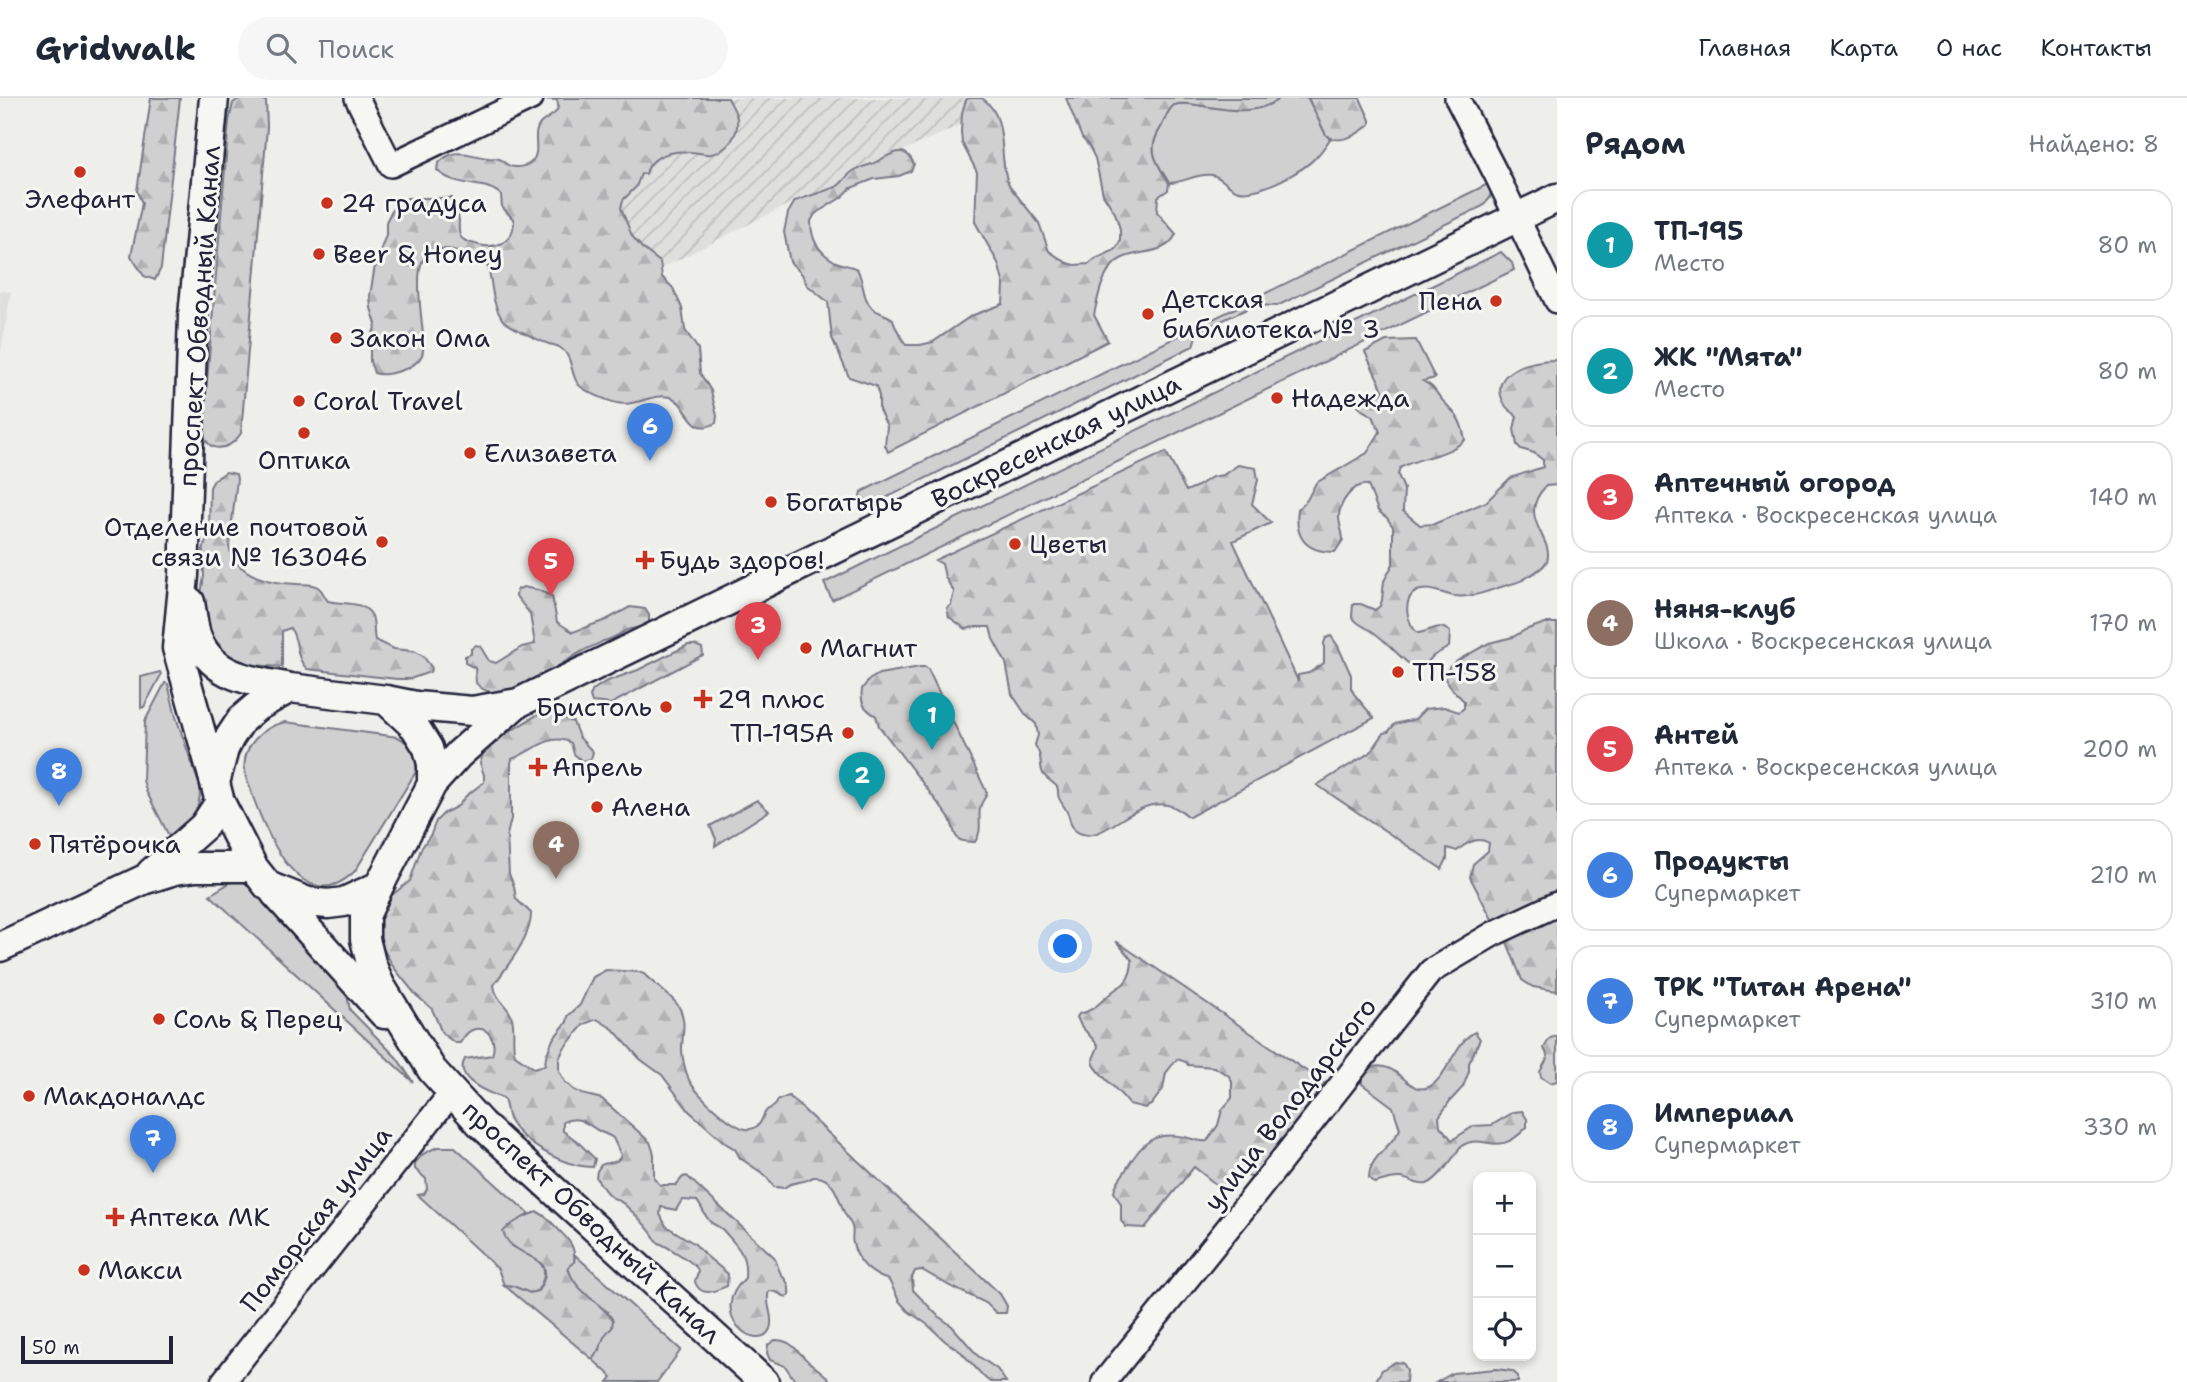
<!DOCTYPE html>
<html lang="ru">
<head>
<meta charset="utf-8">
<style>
  :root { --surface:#fff; --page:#f6f6f7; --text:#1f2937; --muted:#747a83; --line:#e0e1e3; --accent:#111827 }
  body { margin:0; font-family:"Shantell Sans",sans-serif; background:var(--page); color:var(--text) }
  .controls { position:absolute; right:21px; bottom:21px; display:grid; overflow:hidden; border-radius:14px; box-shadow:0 4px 10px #0003 }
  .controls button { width:63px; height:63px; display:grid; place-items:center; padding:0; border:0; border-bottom:2px solid var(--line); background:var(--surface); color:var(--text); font:35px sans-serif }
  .scale { position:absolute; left:21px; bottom:18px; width:152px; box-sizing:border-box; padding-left:7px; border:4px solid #22223b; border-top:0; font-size:19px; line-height:24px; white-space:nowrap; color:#22223b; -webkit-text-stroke:5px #f6f6f2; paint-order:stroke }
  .you { position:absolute; left:1066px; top:849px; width:24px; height:24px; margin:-18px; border:5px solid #fff; border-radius:50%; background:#1a73e8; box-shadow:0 0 0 10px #1a73e833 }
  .badge { display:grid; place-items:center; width:46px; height:46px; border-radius:50%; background:var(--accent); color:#fff; font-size:23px; font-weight:700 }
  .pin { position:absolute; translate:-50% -58px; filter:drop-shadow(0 2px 4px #0008) }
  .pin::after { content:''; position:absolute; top:37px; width:24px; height:21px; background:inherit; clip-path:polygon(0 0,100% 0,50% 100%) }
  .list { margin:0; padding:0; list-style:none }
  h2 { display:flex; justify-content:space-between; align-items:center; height:91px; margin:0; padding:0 28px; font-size:30px }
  h2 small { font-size:23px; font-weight:400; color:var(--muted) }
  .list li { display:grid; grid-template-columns:46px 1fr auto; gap:21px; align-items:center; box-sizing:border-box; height:112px; margin:0 14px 14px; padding:0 14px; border:2px solid var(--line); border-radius:21px }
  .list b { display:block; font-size:26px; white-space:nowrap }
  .list p { margin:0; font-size:23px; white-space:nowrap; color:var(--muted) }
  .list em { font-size:23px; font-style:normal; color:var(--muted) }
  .icon { flex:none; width:38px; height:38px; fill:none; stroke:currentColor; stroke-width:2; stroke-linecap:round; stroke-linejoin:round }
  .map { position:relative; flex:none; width:1557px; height:1284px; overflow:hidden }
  header { display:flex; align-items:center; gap:42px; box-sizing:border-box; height:98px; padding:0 35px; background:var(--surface); border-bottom:2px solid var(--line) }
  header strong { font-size:33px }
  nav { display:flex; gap:38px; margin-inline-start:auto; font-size:24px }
  .search { width:490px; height:63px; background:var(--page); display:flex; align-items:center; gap:18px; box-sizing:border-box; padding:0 24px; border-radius:38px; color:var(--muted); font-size:26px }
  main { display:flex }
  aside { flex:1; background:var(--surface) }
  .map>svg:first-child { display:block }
  .built { fill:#dfdfde }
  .industrial { fill:url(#industrial-furrows) }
  .green { fill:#d0d0d1; stroke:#797986; stroke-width:2 }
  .forest { fill:url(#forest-firs); stroke:#797986; stroke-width:2 }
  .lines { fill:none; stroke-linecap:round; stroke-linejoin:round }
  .minor-casing { stroke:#22223b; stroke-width:28 }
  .major-casing { stroke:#22223b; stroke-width:33 }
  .minor { stroke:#f6f6f2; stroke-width:23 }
  .major { stroke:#f6f6f2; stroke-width:28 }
  .poi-dot { fill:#c8321e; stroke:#f6f6f2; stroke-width:2.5 }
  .labels { text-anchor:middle; stroke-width:6; stroke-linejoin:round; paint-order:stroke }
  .poi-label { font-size:26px; fill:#22223b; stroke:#f6f6f2; text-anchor:start }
  .street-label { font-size:26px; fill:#22223b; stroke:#f6f6f2 }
</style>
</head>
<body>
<header>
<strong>Gridwalk</strong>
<div class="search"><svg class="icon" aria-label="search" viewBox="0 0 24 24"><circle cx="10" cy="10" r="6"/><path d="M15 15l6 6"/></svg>Поиск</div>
<nav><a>Главная</a><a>Карта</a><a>О нас</a><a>Контакты</a></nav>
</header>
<main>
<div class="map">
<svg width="1557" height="1284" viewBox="0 0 1557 1284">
  <defs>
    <pattern id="industrial-furrows" width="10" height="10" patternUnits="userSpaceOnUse" patternTransform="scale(1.75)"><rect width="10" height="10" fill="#dfdfde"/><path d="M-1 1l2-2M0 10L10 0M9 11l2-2" fill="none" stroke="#bfbfbf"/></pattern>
    <pattern id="forest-firs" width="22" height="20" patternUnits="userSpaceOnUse" patternTransform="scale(1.75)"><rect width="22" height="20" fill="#d0d0d1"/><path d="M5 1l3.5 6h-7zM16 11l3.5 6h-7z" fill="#b2b2b4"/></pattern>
  </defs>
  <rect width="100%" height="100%" fill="#eeeeeb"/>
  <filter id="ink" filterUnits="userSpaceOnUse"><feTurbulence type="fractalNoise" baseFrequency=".0143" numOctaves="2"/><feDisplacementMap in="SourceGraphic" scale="14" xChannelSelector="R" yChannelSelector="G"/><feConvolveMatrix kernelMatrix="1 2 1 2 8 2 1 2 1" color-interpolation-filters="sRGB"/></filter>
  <g filter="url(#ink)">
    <path class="built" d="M0,192L11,194L0,258Z"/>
    <path class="industrial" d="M728,0H969L966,2L964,9L961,27L898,55H890L873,66L860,68L836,89L795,103L660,171L659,164L642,150L632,138L621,110L623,102L641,76L662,56L688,53L712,56L735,35L737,21Z"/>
    <path class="green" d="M1280,0H1308L1326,37L1330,41C1326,47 1322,53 1317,58C1304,73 1259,97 1239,93C1228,91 1223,79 1212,77C1196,75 1184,85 1169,85C1157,65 1146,53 1160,31C1165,23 1166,13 1174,7C1196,0 1246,26 1280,0Z
      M1492,84L1490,100L1483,108L1277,208L1255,207L1204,231L1196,238L1193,248L878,404L866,402L860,398L861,394Z
      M1501,154L1512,165L1514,172L832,502L824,485Z
      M160,574L161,577L144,609L141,610V579Z
      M165,585L168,586L176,619L200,689C201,713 191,726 171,737L168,736L146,693L143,682L145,623Z
      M285,624L398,639C413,647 415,655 417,672L355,773C303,824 267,737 253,699C251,691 246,681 245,673C241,648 263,629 285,624Z
      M757,702L769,713L715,748L716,741L710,728Z
      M241,783L260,792L345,887L350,912L397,960L413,984L210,797L231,784Z
      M437,1049H455L529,1116L516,1126L508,1128L512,1148C534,1159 556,1166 537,1193L529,1195L513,1188L504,1187L498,1171L418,1097L424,1096L427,1091L426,1081L415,1071V1065L423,1056Z
      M575,1157L681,1252L657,1284H608L612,1279L592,1261L600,1252L608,1214C592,1203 572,1189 568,1169L574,1164Z"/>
    <path class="forest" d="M151,0H180L161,170L155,182L144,178L131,158L142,105L137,93Z
      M240,0H256L266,3L267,29L241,335C229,355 204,356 203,330L229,23L233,5Z
      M525,0H728C731,6 736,14 737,20C739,37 728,53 711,56C704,57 697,54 690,54C673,52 650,57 646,76H641L636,89L623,102L621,110L632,138L642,150L660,164L662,179L673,190L682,210L685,232L698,251L700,275L711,293L717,318L716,325C689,340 689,304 670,299C653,295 635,309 617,305C608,303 583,293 578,286C570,275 573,257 559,249C556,247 552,247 549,246C540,243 506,227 502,221C491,204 493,187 488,169C476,160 460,151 443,151C399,148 430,235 422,257C416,271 387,279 374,275L370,263V245L376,226L371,210L370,198L375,167L386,137V124L392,112L407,100H452C455,107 458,114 459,122C459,127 458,133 460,138C464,144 469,144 475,146C495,152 514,146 514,122L502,109L501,97C487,82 455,91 437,72L438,66C454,48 468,57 488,60C494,61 493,59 499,61C507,64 500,63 508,67C515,71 528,69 533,62C541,52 531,36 540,26C548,17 562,17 557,2Z
      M969,0H982C1011,21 996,60 1010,89L1039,125L1049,153L1067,165L1074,167L1089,166L1095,161L1113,153L1117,149L1120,143V131L1115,115L1103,96L1095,60L1089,48L1082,40L1066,0H1280C1246,27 1197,0 1174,7C1166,13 1165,23 1160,31C1146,53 1157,65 1169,85L1168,92L1158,99L1157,114L1176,136C1165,161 1131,149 1114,166C1101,180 1098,199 1094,217L1108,243L888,354L885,347L887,328L879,312V298L876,288L849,279L832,240L828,204L807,187L802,176L790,164L784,134L788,115L795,103L836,89C843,85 845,79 852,74C859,68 865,69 872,66C887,60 903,42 914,66L911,73L899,78L874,81L851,90L842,99L815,116L811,123C811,142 818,154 836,164C842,167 850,167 857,171C864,183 862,200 872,210C878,215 886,216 893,221L895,228L906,247H920L933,244L971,218L1003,206L1004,187L998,165L975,124L977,74L962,45L961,34L962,15L966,2Z
      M1308,0H1360L1370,22V26C1359,36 1339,48 1326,37Z
      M1416,242L1435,280L1423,283C1436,290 1434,293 1443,303C1457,317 1461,321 1465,342C1446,359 1420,358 1400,370L1398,377L1404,391L1403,413L1420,427L1434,426L1486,404L1510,380L1543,369V362L1534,355L1521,351L1517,347L1514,331L1517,318C1514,315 1508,312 1505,307C1485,273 1531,262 1555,262L1557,264V387L1546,388C1515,420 1555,440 1547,463C1544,470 1533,476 1526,480C1519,485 1509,486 1501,489C1485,494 1472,500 1454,498C1443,496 1429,488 1417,493C1401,501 1407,527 1418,535C1431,534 1438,523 1450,534L1449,549L1433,558L1424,568C1418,568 1413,568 1408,565C1397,556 1382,539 1370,532C1362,527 1358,527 1352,519L1353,506H1361L1375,512L1380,508L1382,502L1384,483L1393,466V429L1387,420L1378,413L1368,387C1353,385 1339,405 1339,419C1339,427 1343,434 1343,442L1335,454C1306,454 1294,440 1298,411L1307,402L1316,385L1367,355L1380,334L1373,318L1362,312L1358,307L1384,294L1365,254L1386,243Z
      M1166,354L1186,393L1198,388L1212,379L1223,377L1238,367L1256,370L1258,382L1252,406L1271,425L1233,443L1298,583V577L1309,575L1324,565V545L1326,540L1331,538L1338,548L1351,577V590L1354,596L1374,620L1189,719C1144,677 1106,754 1076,733C1069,729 1071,720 1067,714C1065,709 1061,705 1059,700C1057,696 1059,692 1057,689C1053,683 1044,681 1042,673C1039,661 1043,661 1035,647L1038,637L1036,626L1026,617L1012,596L1006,565L993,541L990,529H976L966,531L949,519L947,510L951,507L954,494L945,479L942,466L935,462Z
      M226,374L236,376L237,381L229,449C237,478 270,485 297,486C304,487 313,485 319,490C323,493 324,499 328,503C342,507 364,502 372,518C375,526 373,534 375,542L394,551L414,553L423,558L432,570L430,574L410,581H397L307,571C294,559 300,543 290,530L282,533V569L252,567L232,562L225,558L208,539L201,496L204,478L203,452L209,434L210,389L214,382Z
      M523,489L538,492L552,498L557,524L573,534L606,522L630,509L645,511L649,517V525C639,532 634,528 625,533C617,537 613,541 603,543C597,547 590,549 583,553C560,565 499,615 476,585L475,570L465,565V558L471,556V551L476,547L480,548L489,563L496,565L522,549L535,546L530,516L516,498L517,492Z
      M1545,525H1557V893L1533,889L1522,882L1507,844L1495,827L1470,779L1473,766L1488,753L1489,745C1478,738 1466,745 1457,753L1447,750V761L1442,771L1317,687L1371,654L1384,635L1388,634L1395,626L1415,621L1425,611L1444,609L1459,614L1464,610V603L1452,591L1445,581L1449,569L1460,561L1489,545L1513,539L1525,532Z
      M688,547H695L702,550L703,557L611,606L592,604L590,598L593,592L605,584L638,572Z
      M920,569H926L928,571L987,695C985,702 981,703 980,710C978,722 983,733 975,744C951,744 957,737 950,721L879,628L876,618C864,610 860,606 862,591L869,582L879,576Z
      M549,611L561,613L565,620L573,624L579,639L593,654L591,661L582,663L574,656L571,645C551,633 530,655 512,661L511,665V721L507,737L509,776L514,788L516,801L531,815C532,838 507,868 494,887C495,901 506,906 511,917C516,929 511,945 515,957L534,970L545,967L546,958L553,941L567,924L568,918L580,907L593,879L606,872L639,874L644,876C653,886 674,899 679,909C687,924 682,936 682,951C682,960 686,974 689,982C695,995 736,1034 750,1031C764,1028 760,1019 767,1012C773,1008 775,1010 778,1002L789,998L1000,1196L1007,1208L1006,1215H996L986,1205L950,1188L922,1172L915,1173L912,1180L913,1192L938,1218L952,1228L978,1258L997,1271L1006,1284H990L985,1280L961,1254L945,1243L928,1227L908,1213L899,1203L889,1182C871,1177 857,1164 853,1145C851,1139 854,1134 852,1129C851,1124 846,1119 844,1114C839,1101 833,1077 814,1079C811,1080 808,1082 804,1083C796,1085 790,1084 784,1090L774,1089L765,1077L740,1060L735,1051L725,1045L689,1013L662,977L640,961L613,931L597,921L584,926L564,950L559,961V973L565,984L574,992L582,996L602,1001L650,1044L654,1056V1080L660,1087H676L683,1079L687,1078L774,1159C777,1164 778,1171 781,1176C787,1184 790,1186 789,1197L786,1199L776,1194L769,1193C764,1206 775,1218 770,1231C759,1256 705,1218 745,1180C747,1154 737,1149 723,1132C719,1128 712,1127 709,1122C704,1117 702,1109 697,1103L682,1102L676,1112L661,1109L660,1116L666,1128L695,1146L704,1156L728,1176L727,1188C715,1193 701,1200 695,1184C695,1180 698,1177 698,1173C698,1166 664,1147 657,1144C650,1130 636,1117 625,1107C621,1103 614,1101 610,1098C604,1093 601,1086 596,1080L597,1073L601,1067C608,1063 618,1067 621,1057L613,1040C609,1037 605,1036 601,1034C587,1027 580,1016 563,1024V1033L577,1043L595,1061L593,1069C565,1069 522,1046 509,1021C506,1014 507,1007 503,1000C488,995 453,981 465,961L492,957C497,944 489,926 472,932C467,934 463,940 460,945H455L442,935L432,911L416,897L394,870L379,843L378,822L381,812L392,797L410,783L421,751L431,736L436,723L444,715L458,708L466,698L484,684V677L480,665C482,659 486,649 489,645C496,636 506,637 514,631C524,625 537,616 549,611Z
      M1116,843L1334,992L1253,1080L1241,1075L1238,1076L1230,1090L1223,1092L1194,1069L1145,1130L1126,1129L1121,1123V1106L1114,1094C1115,1084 1122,1079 1127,1070C1142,1044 1154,1033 1185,1039C1193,1041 1198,1044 1207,1043L1218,1027L1222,1012L1232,1000V984L1229,978L1214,969L1188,967L1186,964L1177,961L1166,975L1163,991L1151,1007L1145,1010L1129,1006C1122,995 1093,972 1093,963C1093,956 1098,954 1098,947L1081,928L1077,919L1079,916C1096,913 1103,900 1116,891C1122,887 1121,889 1125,884C1130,878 1132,870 1132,862Z
      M1475,934L1480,941L1469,965V973L1463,989L1450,1003L1439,1019L1440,1028L1452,1042L1474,1028L1492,1027L1514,1014L1522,1013L1527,1021V1029C1495,1063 1486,1032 1460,1049C1455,1058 1437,1083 1427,1086C1417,1088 1410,1081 1401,1080C1391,1079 1383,1083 1374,1085L1369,1080C1369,1058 1392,1049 1400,1031L1393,1009L1362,986L1361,979L1365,971C1399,957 1406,999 1429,989C1448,979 1455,943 1475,934Z
      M1557,938V983L1550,985L1541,979L1540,974L1548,959L1544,950L1550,940Z
      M538,1114C546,1118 550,1123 556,1129C567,1141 576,1146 574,1164L568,1169C573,1193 601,1204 613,1222L612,1230C600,1238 603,1251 592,1261L504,1187L513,1188L530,1195L538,1193C558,1162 532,1163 513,1148C508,1145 505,1139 503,1134C509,1126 528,1116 538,1114Z
      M775,1242C793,1242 797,1254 809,1264C817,1271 825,1275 831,1284H796L785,1268L770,1262L767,1255L768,1247Z
      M1395,1264L1403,1265L1407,1272L1406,1284H1375L1382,1272Z
      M1496,1271L1512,1273L1518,1278V1284H1437L1453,1275Z"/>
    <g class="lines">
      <g class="minor-casing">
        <path id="minor" d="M357,0L391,67L531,0
          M1457,0L1497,78L1557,203
          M223,1284L453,993
          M1104,1284L1256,1095L1431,873L1493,836L1557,806"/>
      </g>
      <g class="major-casing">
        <path id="major" d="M214,0L193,218L184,478L177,550L215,685
          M190,504C192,515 193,526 196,537C211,580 251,582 290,590
          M386,602L416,608L472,613L518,605L1557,100
          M432,686V666L428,650L415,629L386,602L290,590L256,609L242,621L230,639L224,651L215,685L220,704L253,769L268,788L308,804L328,806L344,804L379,788L432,686L459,656L516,606
          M151,775L204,728L220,704
          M379,788L365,818V841L371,865L380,887L432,972L481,1026L764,1284
          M275,795L384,916
          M0,849L143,782L175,772L196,769H253"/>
      </g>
      <use href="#minor" class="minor"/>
      <use href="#major" class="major"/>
    </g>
  </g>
  <g class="poi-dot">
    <circle cx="80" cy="74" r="7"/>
    <circle cx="327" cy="105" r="7"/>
    <circle cx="319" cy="156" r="7"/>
    <circle cx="1496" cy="203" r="7"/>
    <circle cx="1148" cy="216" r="7"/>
    <circle cx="336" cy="240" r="7"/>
    <circle cx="1277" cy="300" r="7"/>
    <circle cx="299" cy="303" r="7"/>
    <circle cx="304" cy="335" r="7"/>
    <circle cx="470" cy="355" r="7"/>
    <circle cx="771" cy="404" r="7"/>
    <circle cx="382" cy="444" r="7"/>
    <circle cx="1015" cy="446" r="7"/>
    <path d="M641.5 451.5h7v7h7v7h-7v7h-7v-7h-7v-7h7z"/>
    <circle cx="806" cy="550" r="7"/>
    <circle cx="1398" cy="574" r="7"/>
    <path d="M699.5 590.5h7v7h7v7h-7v7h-7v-7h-7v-7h7z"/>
    <circle cx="666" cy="609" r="7"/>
    <circle cx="848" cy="635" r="7"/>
    <path d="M534.5 658.5h7v7h7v7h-7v7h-7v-7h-7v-7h7z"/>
    <circle cx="597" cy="709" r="7"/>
    <circle cx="35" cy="746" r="7"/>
    <circle cx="159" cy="921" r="7"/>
    <circle cx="29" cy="998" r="7"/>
    <path d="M111.5 1108.5h7v7h7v7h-7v7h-7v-7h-7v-7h7z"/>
    <circle cx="84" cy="1172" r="7"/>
  </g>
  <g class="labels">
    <g class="poi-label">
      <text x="80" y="110" text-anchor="middle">Элефант</text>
      <text x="341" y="114">24 градуса</text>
      <text x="333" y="165">Beer &amp; Honey</text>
      <text x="1162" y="210">Детская<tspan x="1162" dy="30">библиотека № 3</tspan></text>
      <text x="1482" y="212" text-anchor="end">Пена</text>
      <text x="350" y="249">Закон Ома</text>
      <text x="1291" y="309">Надежда</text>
      <text x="313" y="312">Coral Travel</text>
      <text x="484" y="364">Елизавета</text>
      <text x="304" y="371" text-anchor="middle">Оптика</text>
      <text x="785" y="413">Богатырь</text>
      <text x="368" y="438" text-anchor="end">Отделение почтовой<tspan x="368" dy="30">связи № 163046</tspan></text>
      <text x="1029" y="455">Цветы</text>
      <text x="659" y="471">Будь здоров!</text>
      <text x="820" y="559">Магнит</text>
      <text x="1412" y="583">ТП-158</text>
      <text x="717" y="610">29 плюс</text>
      <text x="652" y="618" text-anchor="end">Бристоль</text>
      <text x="834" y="644" text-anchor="end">ТП-195А</text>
      <text x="552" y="678">Апрель</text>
      <text x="611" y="718">Алена</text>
      <text x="49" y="755">Пятёрочка</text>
      <text x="173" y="930">Соль &amp; Перец</text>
      <text x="43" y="1007">Макдоналдс</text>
      <text x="129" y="1128">Аптека МК</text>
      <text x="98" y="1181">Макси</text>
    </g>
    <g class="street-label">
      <text transform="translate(199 218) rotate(-86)" y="9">проспект Обводный Канал</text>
      <text transform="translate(1056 343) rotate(-26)" y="9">Воскресенская улица</text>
      <text transform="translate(1290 1006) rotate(-52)" y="9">улица Володарского</text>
      <text transform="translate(316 1121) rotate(-52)" y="9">Поморская улица</text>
      <text transform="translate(592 1124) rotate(43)" y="9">проспект Обводный Канал</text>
    </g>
  </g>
</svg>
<div class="controls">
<button>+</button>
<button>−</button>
<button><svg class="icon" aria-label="locate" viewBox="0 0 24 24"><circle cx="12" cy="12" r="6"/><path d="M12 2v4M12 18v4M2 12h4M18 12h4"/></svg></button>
</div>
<div class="scale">50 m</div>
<div class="you"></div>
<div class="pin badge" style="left:932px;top:652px;background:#0f9aa8">1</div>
<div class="pin badge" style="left:862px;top:712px;background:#0f9aa8">2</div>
<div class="pin badge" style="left:758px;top:562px;background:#e0444e">3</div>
<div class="pin badge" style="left:556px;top:781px;background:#8d6e63">4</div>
<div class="pin badge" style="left:551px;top:498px;background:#e0444e">5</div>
<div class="pin badge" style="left:650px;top:363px;background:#3f7fe0">6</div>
<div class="pin badge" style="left:153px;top:1075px;background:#3f7fe0">7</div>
<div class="pin badge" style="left:59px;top:708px;background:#3f7fe0">8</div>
</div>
<aside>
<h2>Рядом<small>Найдено: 8</small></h2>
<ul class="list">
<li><span class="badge" style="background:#0f9aa8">1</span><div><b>ТП-195</b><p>Место</p></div><em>80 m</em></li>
<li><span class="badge" style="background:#0f9aa8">2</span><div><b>ЖК &quot;Мята&quot;</b><p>Место</p></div><em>80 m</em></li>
<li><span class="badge" style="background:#e0444e">3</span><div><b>Аптечный огород</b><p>Аптека · Воскресенская улица</p></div><em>140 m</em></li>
<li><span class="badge" style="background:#8d6e63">4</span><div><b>Няня-клуб</b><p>Школа · Воскресенская улица</p></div><em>170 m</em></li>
<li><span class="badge" style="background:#e0444e">5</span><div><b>Антей</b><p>Аптека · Воскресенская улица</p></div><em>200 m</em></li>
<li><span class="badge" style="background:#3f7fe0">6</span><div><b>Продукты</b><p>Супермаркет</p></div><em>210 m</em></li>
<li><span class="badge" style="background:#3f7fe0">7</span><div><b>ТРК &quot;Титан Арена&quot;</b><p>Супермаркет</p></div><em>310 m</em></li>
<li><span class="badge" style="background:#3f7fe0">8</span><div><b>Империал</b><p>Супермаркет</p></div><em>330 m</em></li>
</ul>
</aside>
</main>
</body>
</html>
